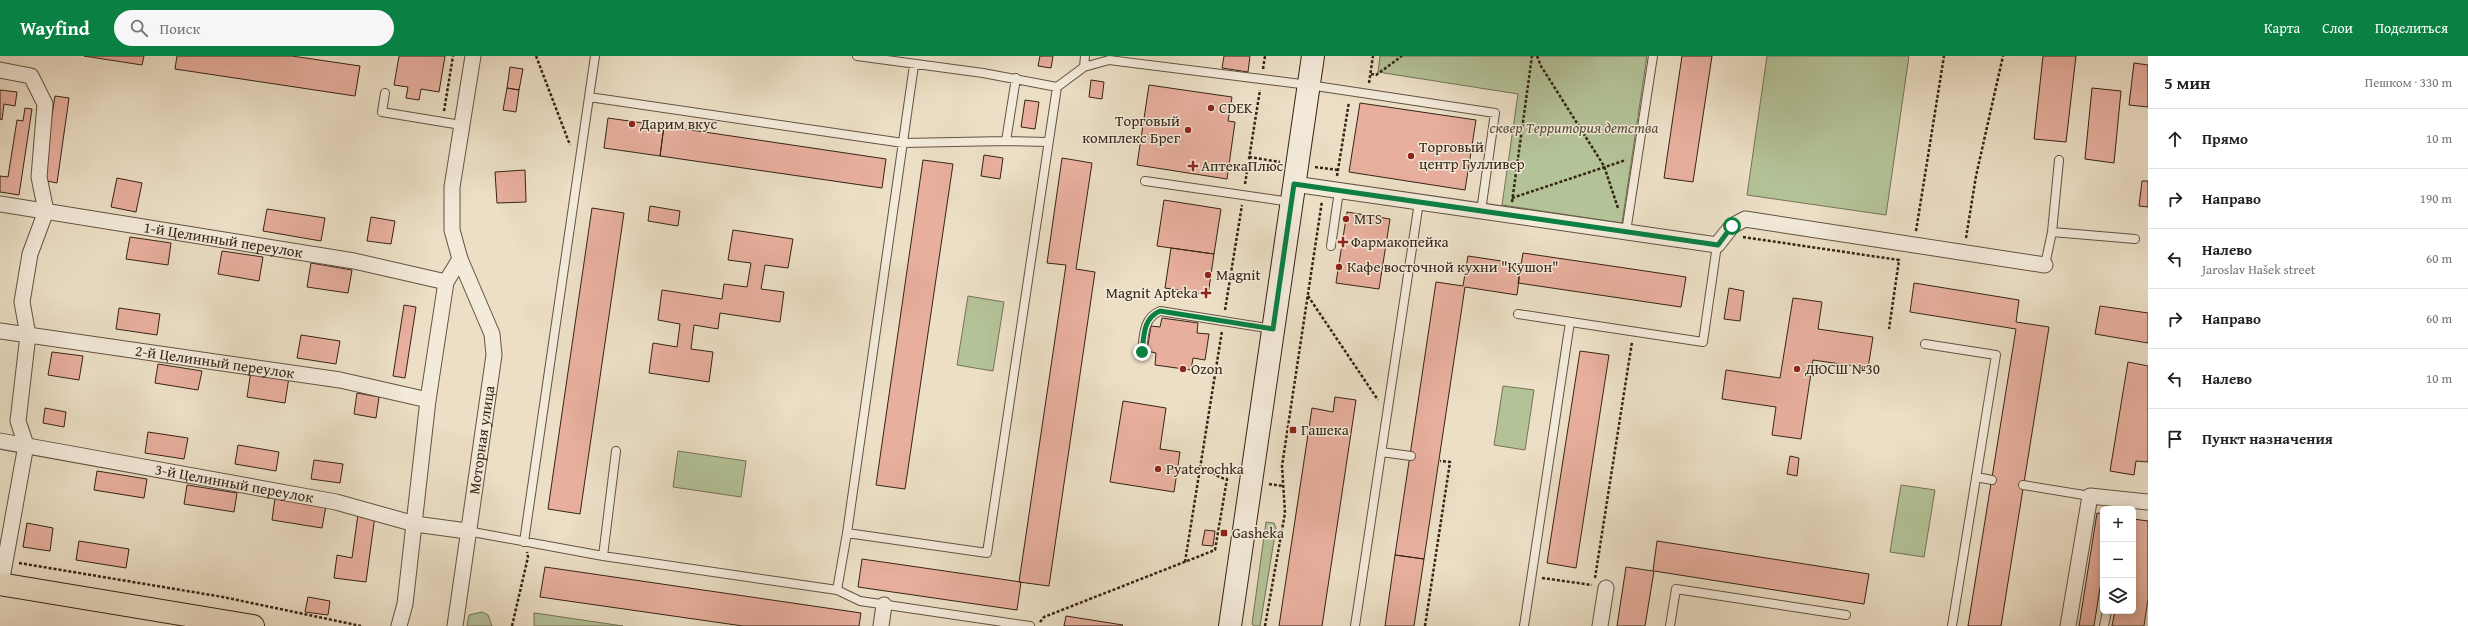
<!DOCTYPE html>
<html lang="ru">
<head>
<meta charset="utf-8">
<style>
  :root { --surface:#fff; --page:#f6f6f6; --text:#222; --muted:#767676; --line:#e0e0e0; --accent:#0b8043 }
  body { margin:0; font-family:"Gentium Book Plus",serif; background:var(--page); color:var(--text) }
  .controls { position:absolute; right:12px; bottom:12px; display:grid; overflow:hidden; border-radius:6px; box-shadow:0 2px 10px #0003 }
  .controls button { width:36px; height:36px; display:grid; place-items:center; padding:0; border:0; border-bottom:1px solid var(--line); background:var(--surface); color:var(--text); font:20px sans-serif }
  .stop { position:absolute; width:12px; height:12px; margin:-9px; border:3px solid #0b8043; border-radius:50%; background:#fff }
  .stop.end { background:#0b8043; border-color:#fff; box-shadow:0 1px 4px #0008 }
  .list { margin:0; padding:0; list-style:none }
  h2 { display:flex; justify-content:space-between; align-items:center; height:52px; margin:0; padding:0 16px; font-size:17px }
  h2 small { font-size:13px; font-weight:400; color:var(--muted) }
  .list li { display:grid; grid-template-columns:26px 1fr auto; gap:12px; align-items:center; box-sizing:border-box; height:60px; padding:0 16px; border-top:1px solid var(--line) }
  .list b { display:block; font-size:15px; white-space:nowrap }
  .list p { margin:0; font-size:13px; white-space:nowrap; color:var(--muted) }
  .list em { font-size:13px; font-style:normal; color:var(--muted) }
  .icon { flex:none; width:22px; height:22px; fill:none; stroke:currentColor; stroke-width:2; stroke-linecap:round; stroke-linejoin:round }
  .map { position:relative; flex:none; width:2148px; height:570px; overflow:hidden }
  header { display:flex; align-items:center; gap:24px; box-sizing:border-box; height:56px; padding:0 20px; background:var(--accent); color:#fff }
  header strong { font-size:19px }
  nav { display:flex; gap:22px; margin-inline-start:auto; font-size:14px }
  .search { width:280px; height:36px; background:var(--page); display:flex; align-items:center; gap:10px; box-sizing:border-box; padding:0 14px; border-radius:22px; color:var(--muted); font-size:15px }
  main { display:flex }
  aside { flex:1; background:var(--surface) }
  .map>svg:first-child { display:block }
  .green { fill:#b4c298; stroke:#747356 }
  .building { fill:#e8af9e; stroke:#352415 }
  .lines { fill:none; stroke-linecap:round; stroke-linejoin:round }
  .lane-casing { stroke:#635341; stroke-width:10 }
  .street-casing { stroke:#635341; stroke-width:17 }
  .secondary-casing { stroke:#352415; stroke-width:24 }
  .primary-casing { stroke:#352415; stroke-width:24 }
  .path { stroke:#352415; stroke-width:2.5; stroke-dasharray:3 2; stroke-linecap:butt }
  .lane { stroke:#f3eada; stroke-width:8 }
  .street { stroke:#f3eada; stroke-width:15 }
  .secondary { stroke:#f3eada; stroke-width:22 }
  .primary { stroke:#ecdfc6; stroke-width:22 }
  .route { stroke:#0b8043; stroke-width:5 }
  .poi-dot { fill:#8f2418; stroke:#f3eada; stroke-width:1.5 }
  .labels { text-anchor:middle; stroke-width:3; stroke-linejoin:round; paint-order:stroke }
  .poi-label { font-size:15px; fill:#352415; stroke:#f3eada; text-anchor:start }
  .park-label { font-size:15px; font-style:italic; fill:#554c36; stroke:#f3eada }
  .street-label { font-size:15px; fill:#352415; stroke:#f3eada }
</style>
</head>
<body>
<header>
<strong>Wayfind</strong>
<div class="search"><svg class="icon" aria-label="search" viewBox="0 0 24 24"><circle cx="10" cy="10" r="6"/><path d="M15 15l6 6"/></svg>Поиск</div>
<nav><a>Карта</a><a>Слои</a><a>Поделиться</a></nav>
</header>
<main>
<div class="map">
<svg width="2148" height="570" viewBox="0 0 2148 570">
  <rect width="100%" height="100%" fill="#ecdfc6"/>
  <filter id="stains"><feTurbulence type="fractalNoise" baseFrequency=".005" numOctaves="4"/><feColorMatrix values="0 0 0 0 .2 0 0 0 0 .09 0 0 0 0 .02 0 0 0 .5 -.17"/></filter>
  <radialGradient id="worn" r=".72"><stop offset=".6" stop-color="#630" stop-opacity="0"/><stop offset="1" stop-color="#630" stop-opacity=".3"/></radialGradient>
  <path class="green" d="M1380,0H1647L1622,167L1502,149L1518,38L1378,16Z
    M1767,0H1909L1886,159L1747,139Z
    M968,240L1004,246L993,315L957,309Z
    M1503,330L1534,334L1525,394L1494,389Z
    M678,395L746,405L741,441L673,431Z
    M1901,429L1935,434L1924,501L1890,496Z
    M1266,466L1274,467L1276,472L1260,570H1254L1252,568Z
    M482,556L488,559L492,570H467L469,559Z
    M534,557H535L623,570H534Z"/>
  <path class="building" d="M84,0H144L142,9Z
    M177,0H292L360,10L355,40L175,13Z
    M399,0H445L439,36L421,33L419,44L406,42L408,31L394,29Z
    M1040,0H1053L1051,12L1038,10Z
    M1224,0H1250L1248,16L1222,12Z
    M1682,0H1712L1693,126L1664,122Z
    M2043,0H2076L2066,86L2034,83Z
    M2134,7L2148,9V51L2129,49Z
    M510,11L523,13L519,34L507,32Z
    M1091,24L1104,26L1102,43L1089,41Z
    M1149,29L1232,41L1228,65L1235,66L1227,123L1137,109Z
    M507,32L519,34L516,56L503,54Z
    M2092,32L2121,35L2114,107L2085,103Z
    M0,34L17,36L15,50L4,48L2,64L0,63Z
    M55,40L69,42L57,127L42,124Z
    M1025,44L1039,46L1035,73L1021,71Z
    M1360,47L1476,64L1465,134L1349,116Z
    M25,52L32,53L19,139L0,136V120L8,121L17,64L23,65Z
    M608,62L664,70L660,100L604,92Z
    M664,70L886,103L882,132L660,100Z
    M984,99L1003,102L1000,123L981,120Z
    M1062,102L1092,107L1076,213L1095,216L1049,530L1019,526L1066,209L1047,207Z
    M923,104L953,108L905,433L876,429Z
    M525,114L526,146L497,147L495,116Z
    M117,122L142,127L136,156L111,151Z
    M2142,125H2148V151L2139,150Z
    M1164,144L1221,153L1214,198L1157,190Z
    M650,150L680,155L678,170L648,165Z
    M592,152L624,157L580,458L548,453Z
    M267,153L325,162L321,185L263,175Z
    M1347,156L1390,163L1379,233L1336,227Z
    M371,161L395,165L391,188L367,185Z
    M733,174L793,183L788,212L765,209L761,233L784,236L780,266L720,257L718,273L694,269L691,293L713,296L709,326L649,317L653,287L677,291L680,268L658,264L662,234L722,243L724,228L747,231L751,207L728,204Z
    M130,181L171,187L168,209L126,203Z
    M1171,192L1214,198L1208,239L1165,232Z
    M222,195L263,201L259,225L218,218Z
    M1523,197L1686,221L1681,251L1518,227Z
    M1468,200L1521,208L1517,239L1465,231L1424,503L1395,499L1436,226L1463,230Z
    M311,207L352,214L348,237L307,231Z
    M1914,227L2019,244L2016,266L2049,271L2001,570H1968L2016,273L1910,256Z
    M1729,232L1744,235L1740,265L1724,263Z
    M1793,242L1822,246L1818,273L1873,281L1868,312L1813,304L1801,383L1772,379L1776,351L1722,343L1726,314L1780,322Z
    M404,249L416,251L405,322L393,320Z
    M2100,250L2148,257V287L2095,278Z
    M119,252L160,258L157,279L116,273Z
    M1162,262L1198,267L1197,277L1209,278L1205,304L1193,302L1191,314L1155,309L1156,297L1147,295L1151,270L1160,271Z
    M301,279L340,285L336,308L297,302Z
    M1580,295L1609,299L1576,512L1547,507Z
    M52,296L83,300L79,324L48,319Z
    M2128,306L2148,310V406L2136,405L2134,419L2110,415Z
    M158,308L202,315L198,334L155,327Z
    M251,315L289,321L285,347L247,341Z
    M357,337L379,341L376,362L354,358Z
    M1335,341L1356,344L1322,570H1279L1312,352L1333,356Z
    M1123,345L1166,352L1160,393L1180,396L1174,436L1110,426Z
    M45,352L66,356L64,371L43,367Z
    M148,376L188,382L184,403L145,397Z
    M238,389L279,396L276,415L235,408Z
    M1790,400L1799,402L1797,420L1787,418Z
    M314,404L343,408L340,427L311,423Z
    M97,415L147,423L144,442L94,434Z
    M187,429L237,437L234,456L184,448Z
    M275,442L326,450L322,472L272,464Z
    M2097,457L2103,458V513L2094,570H2079Z
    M358,458L375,460L366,526L334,522L337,499L352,502Z
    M2133,463L2148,465V543L2144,570H2112L2115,555H2133Z
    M27,467L53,472L50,495L23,491Z
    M1205,474L1215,475L1213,490L1202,489Z
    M79,485L129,493L126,512L76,504Z
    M1657,485L1869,518L1864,548L1654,515L1645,570H1617L1626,511L1653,515Z
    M1395,499L1424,503L1414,570H1385Z
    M862,503L1021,526L1017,554L858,531Z
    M545,511L861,557L859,570H743L540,541Z
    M308,541L330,545L328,559L305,556Z
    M1066,560L1123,569L1122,570H1064Z"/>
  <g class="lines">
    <g class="lane-casing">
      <path id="lane" d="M857,0L983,17L1057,31L1084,11L1109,4L1309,29L1495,57L1481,155
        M1084,11L1085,0
        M385,37L382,56L461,69
        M589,41L903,87L1006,85L1016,22
        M1006,85L1047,86
        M1145,125L1291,146
        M1626,176L1653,0
        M2052,176L2135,183
        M1331,190L1339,135
        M2045,209L2052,176L2059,104
        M1518,258L1703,286L1717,189
        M1925,288L1996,299L1952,570
        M1142,296C1144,280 1143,262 1160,255L1273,273
        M1381,396L1411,400
        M1976,421L1992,424
        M2023,429L2090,440
        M467,475L603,500L837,534L847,477L987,497L1057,31
        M847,477L914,9
        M524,486L595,0
        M603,500L616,395
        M837,534L860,545L1030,570
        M1355,570L1419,146
        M1524,570L1570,266
        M1670,570L1676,533L1846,559
        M2104,570L2107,555"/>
    </g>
    <g class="street-casing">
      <g id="street">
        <path d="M0,14L31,20L45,48L39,121L46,155L30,198L22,246L28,279L18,365L26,389L1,528"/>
        <path d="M1294,128L1717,189L1732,170L1745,163L2045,209"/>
        <path id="s1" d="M0,148L354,205L446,226"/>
        <path id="s2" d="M0,275L340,324L428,344"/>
        <path id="s3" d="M0,385L336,446L415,468L467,475"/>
        <path d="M399,570L405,548L428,344L446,226L460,203"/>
        <path id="s4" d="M455,570L494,299L492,278L460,203L452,174V131L473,0"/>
        <path d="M881,570L884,549"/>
        <path d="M1600,570L1606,532"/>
        <path d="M2068,570L2090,440L2148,446"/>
      </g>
    </g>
    <g class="secondary-casing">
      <path id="secondary" d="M1230,570L1313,0"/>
    </g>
    <g class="primary-casing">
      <path id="primary" d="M0,528L253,570"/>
    </g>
    <path class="path" d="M536,0L570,89
      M1537,0L1541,10L1604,110L1618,152
      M1263,13L1265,0
      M1371,18L1376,19L1402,0
      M1369,27L1373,0
      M444,55L453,0
      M1249,101L1280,106
      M1315,111L1338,114
      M1337,120L1349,46
      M1245,128L1260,34
      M1512,142L1626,104
      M1512,146L1532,0
      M1916,175L1944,0
      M1743,181L1899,204L1889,273
      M1966,182L1976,120L2003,0
      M1308,240L1378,344
      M1225,254L1242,149
      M1269,428L1283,430
      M1185,506L1222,275
      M19,507L223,541L361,570
      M1542,522L1592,529
      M1595,522L1632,286
      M1040,566L1044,561L1215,494L1227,423C1214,421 1215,415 1200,413
      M512,570L528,501L527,496
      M1265,570L1285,457L1282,410L1322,145
      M1425,570L1450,406L1440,405"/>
    <use href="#lane" class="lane"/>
    <use href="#street" class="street"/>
    <use href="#secondary" class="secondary"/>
    <use href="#primary" class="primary"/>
  </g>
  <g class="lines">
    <path class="route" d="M1142,296C1144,280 1143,262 1160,255L1273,273L1294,128L1718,189L1732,170"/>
  </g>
  <g class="poi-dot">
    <circle cx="1211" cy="52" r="4"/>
    <circle cx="632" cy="68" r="4"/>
    <circle cx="1188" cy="74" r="4"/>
    <circle cx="1411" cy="100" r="4"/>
    <path d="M1191 104h4v4h4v4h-4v4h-4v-4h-4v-4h4z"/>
    <circle cx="1346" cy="163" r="4"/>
    <path d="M1341 180h4v4h4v4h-4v4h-4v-4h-4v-4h4z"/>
    <circle cx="1339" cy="211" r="4"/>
    <circle cx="1208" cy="219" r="4"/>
    <path d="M1204 231h4v4h4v4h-4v4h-4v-4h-4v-4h4z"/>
    <circle cx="1183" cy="313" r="4"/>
    <circle cx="1797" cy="313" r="4"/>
    <rect x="1289" y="370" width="8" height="8" rx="2"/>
    <circle cx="1158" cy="413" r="4"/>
    <rect x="1220" y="473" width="8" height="8" rx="2"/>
  </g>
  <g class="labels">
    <g class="poi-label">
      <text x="1219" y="57">CDEK</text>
      <text x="1180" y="70" text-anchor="end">Торговый<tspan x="1180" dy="17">комплекс Брег</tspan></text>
      <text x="640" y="73">Дарим вкус</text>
      <text x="1419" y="96">Торговый<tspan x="1419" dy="17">центр Гулливер</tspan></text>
      <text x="1201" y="115">АптекаПлюс</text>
      <text x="1354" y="168">MTS</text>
      <text x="1351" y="191">Фармакопейка</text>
      <text x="1347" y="216">Кафе восточной кухни "Кушон"</text>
      <text x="1216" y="224">Magnit</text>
      <text x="1198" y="242" text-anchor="end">Magnit Apteka</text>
      <text x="1191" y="318">Ozon</text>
      <text x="1805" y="318">ДЮСШ №30</text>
      <text x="1301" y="379">Гашека</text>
      <text x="1166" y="418">Pyaterochka</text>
      <text x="1232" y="482">Gasheka</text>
    </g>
    <g class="park-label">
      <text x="1574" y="77">сквер Территория детства</text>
    </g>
    <g class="street-label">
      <text dy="5" stroke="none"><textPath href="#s1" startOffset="226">1-й Целинный переулок</textPath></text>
      <text dy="5" stroke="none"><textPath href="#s2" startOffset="217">2-й Целинный переулок</textPath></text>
      <text dy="5" stroke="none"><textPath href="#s4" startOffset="188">Моторная улица</textPath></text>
      <text dy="5" stroke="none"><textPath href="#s3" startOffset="238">3-й Целинный переулок</textPath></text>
    </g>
  </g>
  <rect width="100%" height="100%" filter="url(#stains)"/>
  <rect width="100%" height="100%" fill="url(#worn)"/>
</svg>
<div class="controls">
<button>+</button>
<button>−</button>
<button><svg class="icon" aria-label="layers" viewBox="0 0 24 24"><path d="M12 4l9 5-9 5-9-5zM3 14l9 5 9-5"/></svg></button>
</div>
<div class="stop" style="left:1732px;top:170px"></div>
<div class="stop end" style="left:1142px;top:296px"></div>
</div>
<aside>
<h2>5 мин<small>Пешком · 330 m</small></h2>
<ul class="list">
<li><svg class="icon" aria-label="ahead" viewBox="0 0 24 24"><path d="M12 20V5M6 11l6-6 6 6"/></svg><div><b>Прямо</b></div><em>10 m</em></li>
<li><svg class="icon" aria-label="right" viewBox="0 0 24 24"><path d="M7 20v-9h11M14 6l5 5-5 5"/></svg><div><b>Направо</b></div><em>190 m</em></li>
<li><svg class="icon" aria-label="left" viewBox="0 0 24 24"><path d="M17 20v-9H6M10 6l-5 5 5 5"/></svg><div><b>Налево</b><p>Jaroslav Hašek street</p></div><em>60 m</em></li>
<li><svg class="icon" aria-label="right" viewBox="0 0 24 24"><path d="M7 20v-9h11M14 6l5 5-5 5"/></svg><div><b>Направо</b></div><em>60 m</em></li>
<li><svg class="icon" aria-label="left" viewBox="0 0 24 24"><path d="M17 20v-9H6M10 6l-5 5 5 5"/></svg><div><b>Налево</b></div><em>10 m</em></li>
<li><svg class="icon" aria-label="arrive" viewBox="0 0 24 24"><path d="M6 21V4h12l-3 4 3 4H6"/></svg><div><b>Пункт назначения</b></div></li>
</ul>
</aside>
</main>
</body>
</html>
